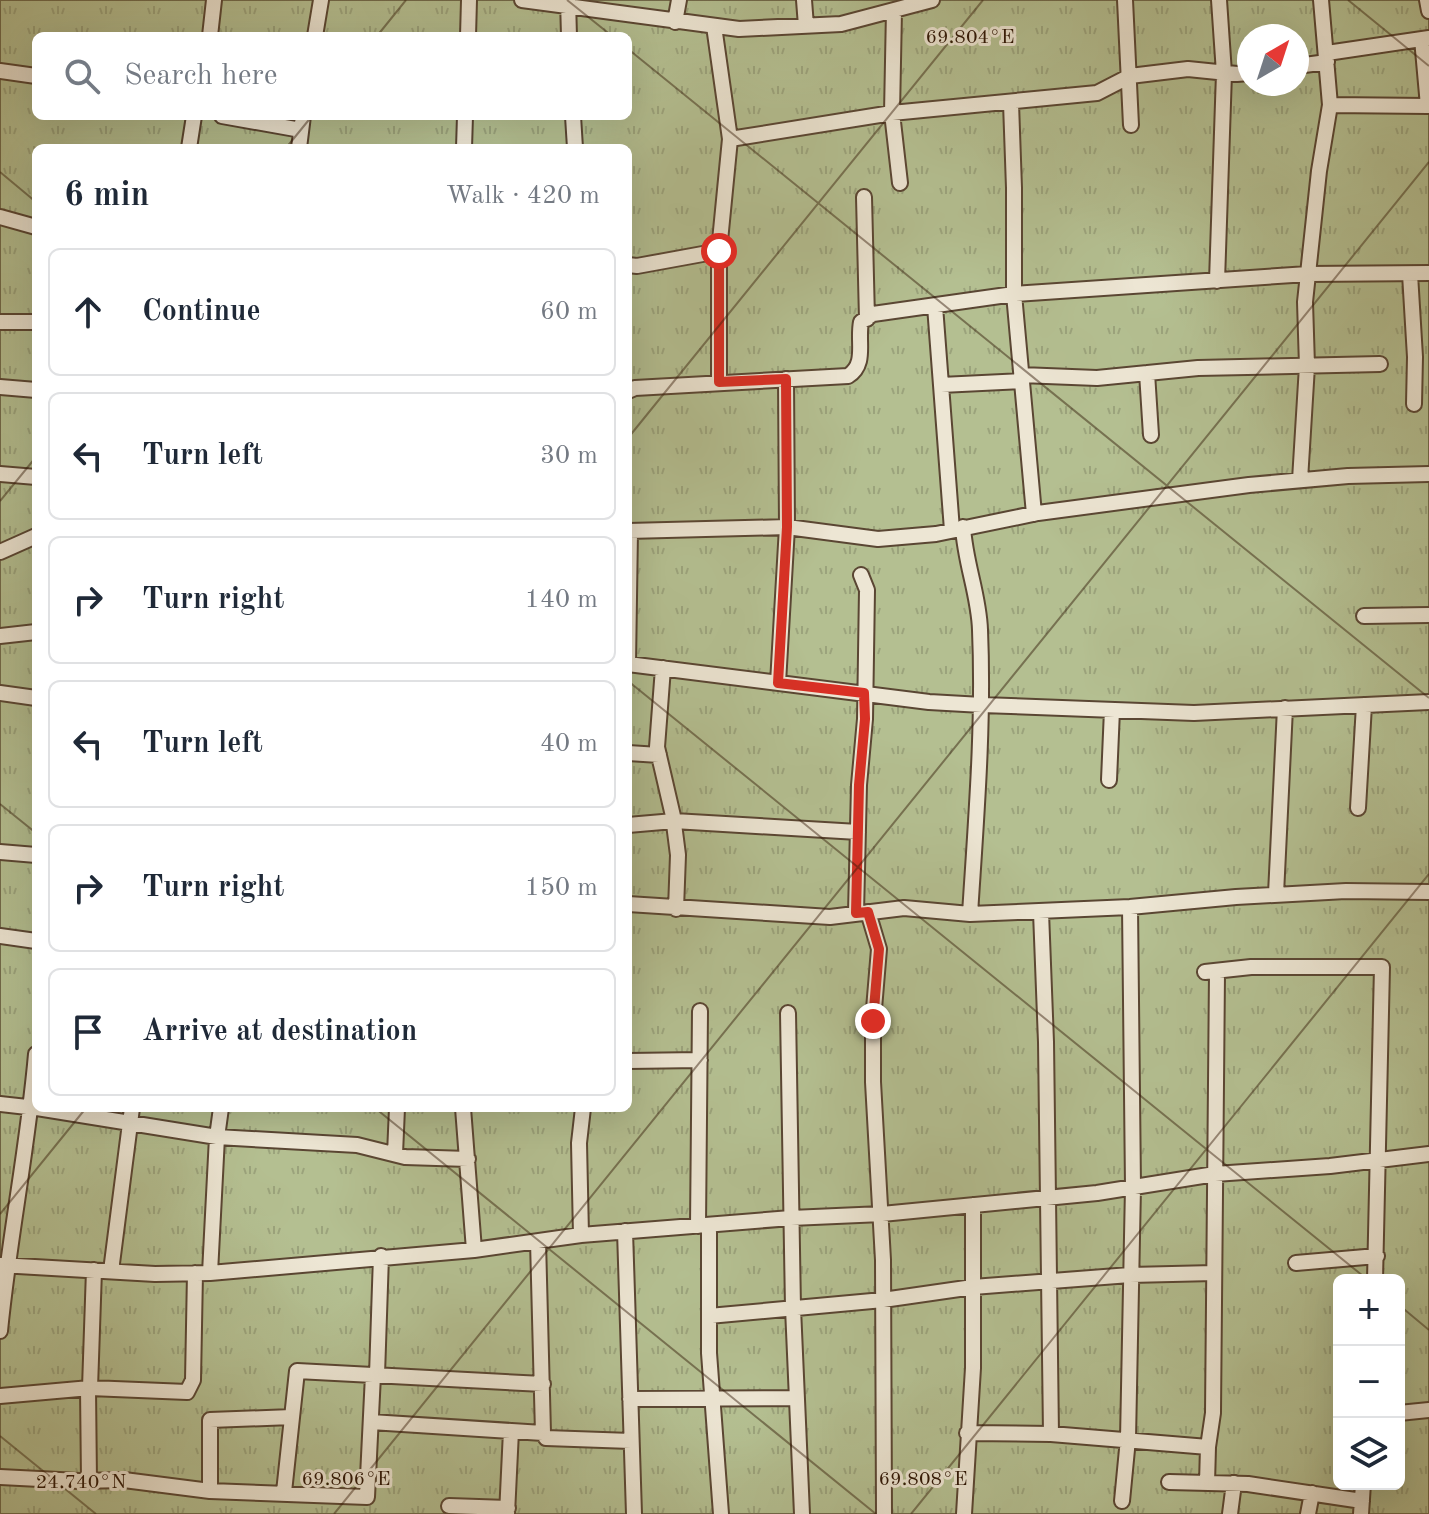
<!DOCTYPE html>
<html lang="en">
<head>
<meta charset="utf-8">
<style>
  :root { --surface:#fff; --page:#f6f6f7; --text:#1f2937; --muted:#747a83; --line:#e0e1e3 }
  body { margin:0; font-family:"Old Standard TT",serif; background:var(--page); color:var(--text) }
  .controls { position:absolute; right:24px; bottom:24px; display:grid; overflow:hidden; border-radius:12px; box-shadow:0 8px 32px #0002 }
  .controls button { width:72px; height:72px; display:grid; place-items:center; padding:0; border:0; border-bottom:2px solid var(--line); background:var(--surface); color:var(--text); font:40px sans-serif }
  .compass { position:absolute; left:1237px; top:24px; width:72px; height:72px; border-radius:50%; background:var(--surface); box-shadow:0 8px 32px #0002; rotate:39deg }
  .stop { position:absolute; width:24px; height:24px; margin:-18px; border:6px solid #d93025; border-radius:50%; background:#fff }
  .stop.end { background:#d93025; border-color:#fff; box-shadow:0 2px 8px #0008 }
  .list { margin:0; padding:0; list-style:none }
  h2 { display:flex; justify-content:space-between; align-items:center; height:104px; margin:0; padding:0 32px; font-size:34px }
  h2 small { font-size:26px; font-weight:400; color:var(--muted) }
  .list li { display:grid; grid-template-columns:52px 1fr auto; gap:24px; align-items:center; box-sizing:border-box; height:128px; margin:0 16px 16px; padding:0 16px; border:2px solid var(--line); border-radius:12px }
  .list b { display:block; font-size:30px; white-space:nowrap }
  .list em { font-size:26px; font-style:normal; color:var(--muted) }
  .icon { flex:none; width:44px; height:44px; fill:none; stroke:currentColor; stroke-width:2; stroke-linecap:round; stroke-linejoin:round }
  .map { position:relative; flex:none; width:1429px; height:1514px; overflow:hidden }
  .search { position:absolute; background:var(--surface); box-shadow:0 8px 32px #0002; left:32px; top:32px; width:600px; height:88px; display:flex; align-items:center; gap:20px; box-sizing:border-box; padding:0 28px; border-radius:12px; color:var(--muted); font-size:30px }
  .panel { position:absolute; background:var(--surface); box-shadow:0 8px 32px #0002; left:32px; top:144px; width:600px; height:968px; border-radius:12px }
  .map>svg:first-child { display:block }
  .grass { fill:url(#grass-tufts); stroke:#706a4b; stroke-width:2; fill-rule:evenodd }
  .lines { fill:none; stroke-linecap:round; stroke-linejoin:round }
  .street-casing { stroke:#5a4633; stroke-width:18 }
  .street { stroke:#ede6d4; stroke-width:14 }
  .route { stroke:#d93025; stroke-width:10 }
  .ticks { fill:none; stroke:#2d1505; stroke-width:2; stroke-opacity:0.45 }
  .ticks-label { font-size:20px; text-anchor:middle; fill:#2d1505; stroke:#ede6d4; stroke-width:6; stroke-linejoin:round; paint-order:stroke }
</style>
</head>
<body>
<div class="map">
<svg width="1429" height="1514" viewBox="0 0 1429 1514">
  <defs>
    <pattern id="grass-tufts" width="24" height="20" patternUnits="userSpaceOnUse" patternTransform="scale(2)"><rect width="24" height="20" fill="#b4bf91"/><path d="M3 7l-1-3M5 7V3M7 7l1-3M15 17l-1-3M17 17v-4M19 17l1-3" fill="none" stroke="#9ba37c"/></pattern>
  </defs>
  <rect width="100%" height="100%" fill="#e3d9bd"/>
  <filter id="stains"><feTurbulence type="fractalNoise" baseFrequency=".0025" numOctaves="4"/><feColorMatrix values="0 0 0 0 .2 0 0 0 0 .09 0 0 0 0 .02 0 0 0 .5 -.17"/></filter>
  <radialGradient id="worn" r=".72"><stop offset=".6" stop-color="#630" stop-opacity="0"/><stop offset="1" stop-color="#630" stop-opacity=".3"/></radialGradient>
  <path class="grass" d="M0,0H1429V1514H0ZM36,36H628V116H36ZM1249,36H1297V84H1249ZM36,148H628V1108H36ZM1339,1280H1399V1484H1339Z"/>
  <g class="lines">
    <g class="street-casing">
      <path id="street" d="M522,0L739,29L841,24L932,0
        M568,0L569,36
        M804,0L806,26
        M1125,0L1131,125
        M1427,0L1429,11
        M894,10L892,113L900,183
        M675,22L679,0
        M210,36L214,0
        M315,36L321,0
        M468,36L469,0
        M1327,53L1429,38
        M1297,66L1327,62
        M0,71L36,76
        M1011,103L1014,188V294L1034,514
        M1330,105L1428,106L1422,39
        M222,116L301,130
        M573,116L575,148
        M730,139L892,113L1097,93L1130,76L1188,69L1237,74L1249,73
        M189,148L194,116
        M299,148L303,116
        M464,148L465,116
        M864,197L867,319
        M0,217L36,227
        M628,265L637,266L719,251L730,139L714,26
        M1410,274L1415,357L1414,404
        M1217,281L1224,73L1219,0
        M935,306L952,530
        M0,322H36
        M1147,373L1151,435
        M1021,375L1097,378L1198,368L1380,364
        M719,382V251
        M941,385L1022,381
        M0,387L36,390
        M628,391L635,388L848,376C867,364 857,342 861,322L873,314L1014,294L1308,274L1429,273
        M0,474L36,477
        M1300,480L1307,366L1305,302L1319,171L1330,105L1321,0
        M963,527C965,563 979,595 980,630C984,725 976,820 970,914
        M628,531L787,527L878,539L936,534L1038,513L1249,485L1348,476L1429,474
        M630,531L628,664L929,702L982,705L1194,713L1429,702
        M0,552L36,536
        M1364,616L1429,615
        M0,636L36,632
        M663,668L657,747L673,816L678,855L676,909
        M778,683L787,527L786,379
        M0,693L36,698
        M628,753L659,755
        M1109,780L1112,710
        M1358,808L1364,705
        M628,825L674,821L858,832
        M0,852L36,855
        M1276,894L1285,708
        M628,904L830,917L904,908L970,914L1130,907L1236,897L1346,891L1429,892
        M868,912L879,949L873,1021V1082L883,1260L884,1514
        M1041,912L1046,1042L1051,1434
        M856,913L859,785L865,719L867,590L861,575
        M0,936L36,941
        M1205,972L1251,967H1382L1375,1280
        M788,1013L793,1308L802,1514
        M628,1061L700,1060
        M0,1104L36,1108
        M37,1108L217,1137L357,1145L405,1157L468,1159
        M463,1108L474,1250
        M395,1154L397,1108
        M709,1225V1353L721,1514
        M698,1226L700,1011
        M625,1231L634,1514
        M581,1235L579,1143L583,1108
        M538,1241L543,1433
        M1296,1263L1377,1256
        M0,1265L155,1274L210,1273L474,1250L581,1235L791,1218L882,1214L1097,1193L1215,1174L1330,1166L1429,1154
        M111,1271L132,1108
        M210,1273L217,1137L221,1108
        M709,1316L883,1300L973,1287L1130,1275L1214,1273
        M0,1331C9,1238 28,1147 36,1054
        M377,1375L381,1256
        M90,1388L94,1270
        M88,1389L89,1481
        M0,1396L90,1388L187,1392L193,1380L195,1273
        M630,1399L797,1398
        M1399,1413L1429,1410
        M371,1422L543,1433L546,1438L631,1441
        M967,1433L1051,1434L1208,1447
        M0,1477L79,1481L124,1480L210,1491L367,1497L373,1375
        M1169,1482L1248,1484L1362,1501
        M1207,1483L1208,1447L1213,1413L1217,973
        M210,1491V1420L292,1417
        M284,1492L297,1371L543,1384
        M1122,1501L1128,1439L1133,1187L1130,907
        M449,1506L508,1508
        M507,1514L511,1431
        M964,1514L973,1368V1205
        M1230,1514L1234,1483
        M1308,1514L1312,1493
        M1361,1514L1363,1484"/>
    </g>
    <use href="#street" class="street"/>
  </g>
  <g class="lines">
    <path class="route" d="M719,251V382L786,379L787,527L778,683L864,693L865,719L859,785L856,913L868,912L879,949L873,1021"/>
  </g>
  <path class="ticks" d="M567,0L612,36M1348,0L1429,66M377,36L406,0M628,49L1429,698M286,148L312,116M0,172L36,202M628,438L983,0M0,501L36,457M628,681L1368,1280M0,804L36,833M375,1108L876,1514M0,1214L86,1108M1399,1305L1429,1330M0,1436L96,1514M334,1514L1429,162M911,1514L1429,874"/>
  <g class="ticks-label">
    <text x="970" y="43">69.804°E</text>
    <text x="346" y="1485">69.806°E</text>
    <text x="923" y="1485">69.808°E</text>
    <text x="81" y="1488">24.740°N</text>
  </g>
  <rect width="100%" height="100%" filter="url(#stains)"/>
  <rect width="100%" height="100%" fill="url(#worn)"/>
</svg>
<div class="controls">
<button>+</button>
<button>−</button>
<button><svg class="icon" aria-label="layers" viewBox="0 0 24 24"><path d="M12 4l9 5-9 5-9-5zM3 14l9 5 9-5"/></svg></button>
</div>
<svg class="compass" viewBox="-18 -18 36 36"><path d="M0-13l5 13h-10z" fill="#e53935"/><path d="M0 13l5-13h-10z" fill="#747a83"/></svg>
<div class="stop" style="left:719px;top:251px"></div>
<div class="stop end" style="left:873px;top:1021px"></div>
<div class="search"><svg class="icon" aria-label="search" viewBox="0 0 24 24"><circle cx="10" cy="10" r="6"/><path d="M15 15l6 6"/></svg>Search here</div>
<section class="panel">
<h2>6 min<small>Walk · 420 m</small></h2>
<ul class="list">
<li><svg class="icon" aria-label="ahead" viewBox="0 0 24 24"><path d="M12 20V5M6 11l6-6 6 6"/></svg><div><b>Continue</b></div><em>60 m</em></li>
<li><svg class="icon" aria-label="left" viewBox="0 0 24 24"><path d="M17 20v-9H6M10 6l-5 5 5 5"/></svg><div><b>Turn left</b></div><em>30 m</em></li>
<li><svg class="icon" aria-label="right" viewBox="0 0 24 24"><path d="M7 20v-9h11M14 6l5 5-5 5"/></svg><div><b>Turn right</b></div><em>140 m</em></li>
<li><svg class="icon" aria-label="left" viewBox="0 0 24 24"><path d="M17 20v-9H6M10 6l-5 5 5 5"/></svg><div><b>Turn left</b></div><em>40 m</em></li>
<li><svg class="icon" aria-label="right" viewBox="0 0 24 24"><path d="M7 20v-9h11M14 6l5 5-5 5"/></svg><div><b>Turn right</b></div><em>150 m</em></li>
<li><svg class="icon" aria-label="arrive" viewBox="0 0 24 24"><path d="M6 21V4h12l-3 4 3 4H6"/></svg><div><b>Arrive at destination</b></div></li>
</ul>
</section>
</div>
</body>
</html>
